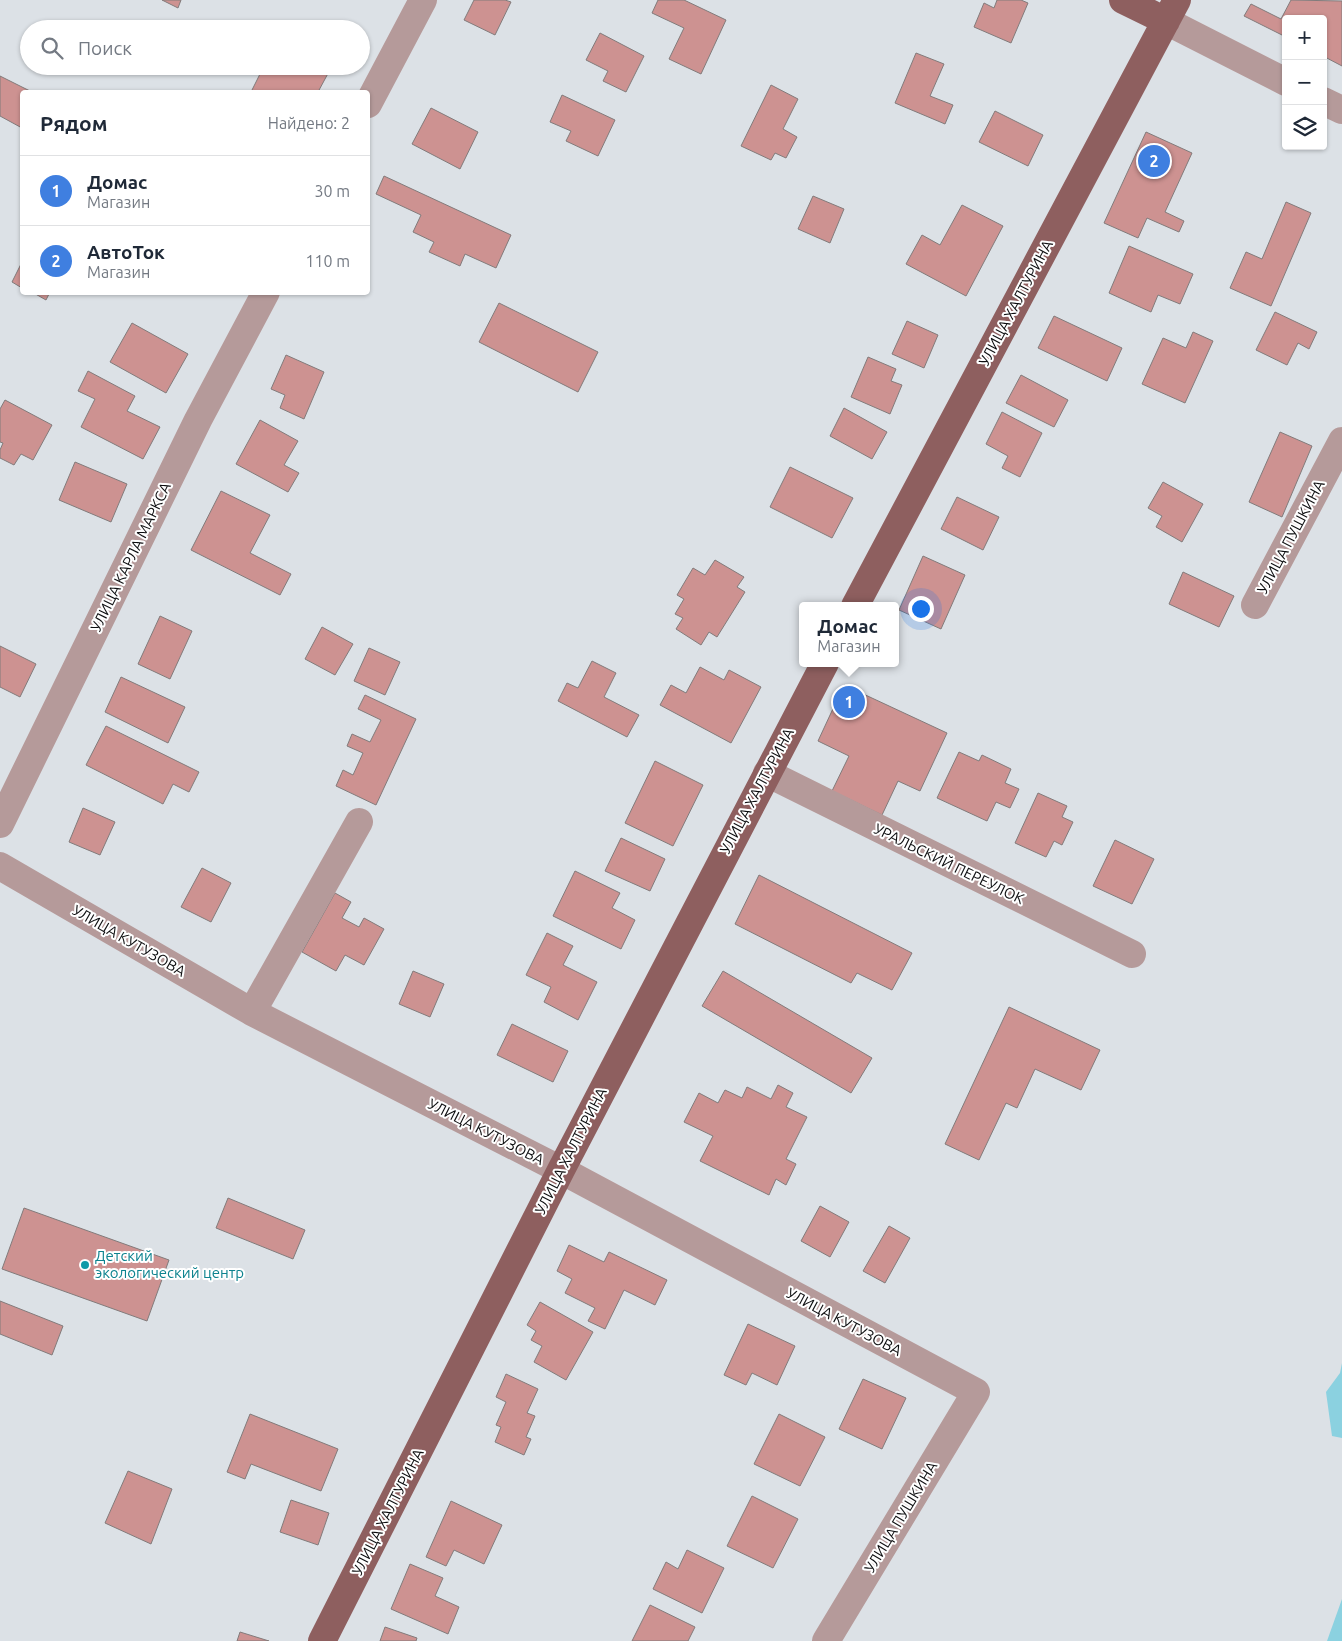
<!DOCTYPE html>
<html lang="ru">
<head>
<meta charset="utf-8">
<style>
  :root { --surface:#fff; --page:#f2f2f3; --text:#1f2937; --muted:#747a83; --line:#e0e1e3; --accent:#d93025 }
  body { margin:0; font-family:Ubuntu,sans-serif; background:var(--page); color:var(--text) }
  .controls { position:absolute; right:15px; top:15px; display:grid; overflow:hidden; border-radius:5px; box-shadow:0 1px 4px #0004 }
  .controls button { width:45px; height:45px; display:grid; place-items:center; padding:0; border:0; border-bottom:1px solid var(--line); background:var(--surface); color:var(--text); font:25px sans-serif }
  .you { position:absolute; left:920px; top:608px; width:18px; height:18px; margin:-12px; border:4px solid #fff; border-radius:50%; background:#1a73e8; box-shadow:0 0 0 8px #1a73e833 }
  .badge { display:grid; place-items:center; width:32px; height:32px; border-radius:50%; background:var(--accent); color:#fff; font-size:16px; font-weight:700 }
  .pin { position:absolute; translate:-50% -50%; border:2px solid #fff; box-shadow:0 1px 5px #0006 }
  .popup { position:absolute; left:799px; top:602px; width:100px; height:65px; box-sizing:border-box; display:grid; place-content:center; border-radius:5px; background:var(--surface); filter:drop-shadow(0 1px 4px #0005); font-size:16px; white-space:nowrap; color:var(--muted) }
  .popup b { font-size:19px; color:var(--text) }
  .popup::after { content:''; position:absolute; left:50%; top:100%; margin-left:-10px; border:10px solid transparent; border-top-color:var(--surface) }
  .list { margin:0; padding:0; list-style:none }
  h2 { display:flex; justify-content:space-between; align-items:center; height:65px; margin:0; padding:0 20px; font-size:21px }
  h2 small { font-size:16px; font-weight:400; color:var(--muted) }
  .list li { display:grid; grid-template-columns:32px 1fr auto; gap:15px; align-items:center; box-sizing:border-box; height:70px; padding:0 20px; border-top:1px solid var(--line) }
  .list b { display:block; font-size:19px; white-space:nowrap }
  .list p { margin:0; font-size:16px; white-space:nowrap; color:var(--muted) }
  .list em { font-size:16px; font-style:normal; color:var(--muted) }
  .icon { flex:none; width:28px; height:28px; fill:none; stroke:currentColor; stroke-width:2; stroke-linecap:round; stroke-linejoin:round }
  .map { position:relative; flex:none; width:1342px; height:1641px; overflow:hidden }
  .search { position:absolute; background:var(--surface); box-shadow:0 1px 4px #0004; left:20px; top:20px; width:350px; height:55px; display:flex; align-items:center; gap:12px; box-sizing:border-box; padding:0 18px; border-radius:28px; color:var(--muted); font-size:19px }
  .panel { position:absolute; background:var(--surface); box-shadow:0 1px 4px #0004; left:20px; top:90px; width:350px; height:205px; border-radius:5px }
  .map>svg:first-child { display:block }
  .water { fill:#8bd1e0 }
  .building { fill:#cd9291; stroke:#827b7b }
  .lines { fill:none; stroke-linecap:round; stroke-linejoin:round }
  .minor { stroke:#b59a9a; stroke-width:28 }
  .major { stroke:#8e5f5f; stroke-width:28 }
  .culture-dot { fill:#0f9aa8; stroke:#fff; stroke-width:2 }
  .labels { text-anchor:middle; stroke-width:4; stroke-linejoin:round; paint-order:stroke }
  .street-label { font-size:15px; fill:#0d0e10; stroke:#fff }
  .culture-label { font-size:15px; fill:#0d838f; stroke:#fff; text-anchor:start }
</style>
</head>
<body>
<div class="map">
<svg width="1342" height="1641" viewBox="0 0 1342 1641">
  <rect width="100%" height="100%" fill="#dce1e6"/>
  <path class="water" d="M1342,1363V1438L1332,1436L1326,1392L1340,1373Z
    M1342,1599V1641H1327Z"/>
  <path class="building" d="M162,0H181L178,8Z
    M474,0H505L511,2L495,35L464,20Z
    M658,0H684L726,20L701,74L669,59L684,28L652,13Z
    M997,0H1021L1028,3L1011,43L974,27L984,3L994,8Z
    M1291,0L1342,1V66L1323,56V19H1286V37L1244,16L1251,4L1281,19Z
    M600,33L644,56L626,92L603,81L608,71L586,60Z
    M916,53L944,64L930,96L953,105L945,124L895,103Z
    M264,66H332L318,92H251Z
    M0,76L32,92H22V128L0,116Z
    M771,85L798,99L783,129L797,137L786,158L775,153L771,160L741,146Z
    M562,95L615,120L598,156L566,141L571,131L550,122Z
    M431,108L478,132L460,169L412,144Z
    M995,111L1043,135L1028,166L979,142Z
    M1146,132L1192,153L1165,212L1184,221L1179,232L1147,218L1138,238L1104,223Z
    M384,176L511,235L496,268L465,254L460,266L429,252L434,242L413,232L421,215L376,194Z
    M813,196L844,209L830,243L798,229Z
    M1286,202L1311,213L1271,306L1230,288L1246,252L1262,259Z
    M962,205L1003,226L966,296L906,264L922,235L940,245Z
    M1129,246L1193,274L1180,304L1158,295L1151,312L1109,293Z
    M22,262V288L12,282Z
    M32,292H50L46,300Z
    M499,303L598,352L578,392L479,342Z
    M1275,312L1317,332L1309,349L1298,343L1287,365L1256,350Z
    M1054,316L1122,348L1107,381L1038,348Z
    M907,321L938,335L924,368L892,354Z
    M132,323L188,354L166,393L110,362Z
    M1193,332L1213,341L1185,403L1142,384L1163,338L1186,348Z
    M286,355L324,372L304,419L280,408L285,395L271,389Z
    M868,357L896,369L891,381L902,385L890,414L851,397Z
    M88,371L135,396L127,411L160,427L143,459L81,427L95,399L78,391Z
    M1021,375L1068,400L1054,427L1006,403Z
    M5,400L52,425L33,460L21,454L14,465L0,458V450L3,443L0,442V409Z
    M844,408L887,432L872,459L830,436Z
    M1002,412L1042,433L1020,477L1002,468L1008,456L986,444Z
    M260,420L298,441L284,465L299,473L288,492L236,464Z
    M1280,432L1312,446L1282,517L1249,502Z
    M75,462L127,484L111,522L59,500Z
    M790,467L853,498L832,538L770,507Z
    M1163,482L1203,504L1182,542L1156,527L1162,516L1148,508Z
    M221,491L270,515L250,553L291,574L280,595L191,550Z
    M957,497L999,517L983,550L941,529Z
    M923,556L965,575L941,629L899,610Z
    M715,560L744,577L737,587L745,592L717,637L709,632L701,645L676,629L683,618L675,614L684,599L677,595L693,568L705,575Z
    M1183,572L1234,596L1219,627L1169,604Z
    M160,616L192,631L170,679L138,664Z
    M322,627L353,644L335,675L305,659Z
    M0,646L36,664L20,697L0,687Z
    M369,648L400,662L385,695L354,681Z
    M592,661L616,673L604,697L639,715L627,737L558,701L567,683L578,688Z
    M700,667L724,680L729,670L761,687L731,743L660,705L671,685L686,693Z
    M121,677L185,707L168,743L105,712Z
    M844,685L947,733L920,791L898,781L882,815L832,791L849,756L818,741Z
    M365,695L416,719L376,805L336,786L343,770L353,775L363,753L347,746L352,734L370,742L381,720L358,709Z
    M106,726L199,772L189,792L173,784L163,804L86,765Z
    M959,752L979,761L982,755L1011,769L1005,783L1019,789L1010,808L996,802L987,821L937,798Z
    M655,761L703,785L673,846L625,823Z
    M1038,793L1067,806L1062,817L1073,822L1062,845L1054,841L1046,857L1015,843Z
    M83,808L115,822L100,855L69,842Z
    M621,838L665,859L650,891L605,871Z
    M1115,840L1154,859L1132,904L1093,886Z
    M202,868L231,883L211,922L181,907Z
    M575,871L620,893L612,908L635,920L621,949L553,916Z
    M759,875L912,953L892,990L857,973L851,983L735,924Z
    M335,893L351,902L342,918L359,927L364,918L384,929L364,965L345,955L336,971L302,952Z
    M547,933L573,946L563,965L597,982L578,1020L544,1002L551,987L526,975Z
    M413,971L444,984L430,1017L399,1004Z
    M723,971L872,1058L851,1093L702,1006Z
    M1009,1007L1100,1050L1081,1090L1035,1069L1017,1108L1006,1103L979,1160L945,1144Z
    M512,1024L568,1051L553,1082L497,1055Z
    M778,1085L793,1093L786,1107L807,1117L786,1159L796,1164L786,1185L776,1179L769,1195L700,1161L713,1136L684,1122L699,1093L718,1103L725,1090L742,1098L747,1087L771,1099Z
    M228,1198L305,1230L293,1259L216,1228Z
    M820,1206L849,1222L830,1257L801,1241Z
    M24,1208L169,1260L147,1321L2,1269Z
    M889,1226L910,1238L885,1283L863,1271Z
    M569,1245L604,1262L609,1252L667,1280L655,1305L624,1290L605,1329L588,1321L595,1308L565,1293L572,1279L557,1271Z
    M0,1301L63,1326L52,1355L0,1334Z
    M540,1302L593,1332L566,1380L534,1362L542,1346L531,1340L536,1331L527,1325Z
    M748,1324L795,1346L777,1385L752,1373L746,1385L724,1375Z
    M506,1374L538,1389L527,1413L535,1416L526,1437L531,1439L524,1455L495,1442L501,1427L496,1425L506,1402L496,1397Z
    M863,1379L906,1398L882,1449L839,1429Z
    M250,1414L338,1449L321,1491L251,1464L245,1479L227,1472Z
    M779,1414L825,1437L800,1486L754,1464Z
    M128,1471L172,1489L151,1544L105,1523Z
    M752,1496L798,1519L773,1568L727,1546Z
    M291,1500L329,1513L318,1545L280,1532Z
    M451,1501L502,1525L484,1564L454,1550L446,1566L426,1557Z
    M687,1550L724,1568L702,1613L653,1589L666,1562L678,1569Z
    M410,1564L443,1578L435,1596L459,1607L448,1634L391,1609Z
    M650,1605L695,1627L688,1641H632Z
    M385,1627L417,1638L416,1641H380Z
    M240,1632L269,1641H237Z"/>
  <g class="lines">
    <path class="minor" d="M1166,21L1286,82
      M1323,101L1342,110
      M368,104L423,0
      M1255,605L1342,441
      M767,773L1132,954
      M0,824L198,420L266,292
      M0,866L252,1012L561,1170L976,1392L826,1641
      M252,1012L359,822"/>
    <path class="major" d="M1123,0L1166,21
      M855,606L1177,0
      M322,1641L561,1170L825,663"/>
  </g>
  <circle class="culture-dot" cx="85" cy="1265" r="5"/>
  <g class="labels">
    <g class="street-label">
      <text transform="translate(1016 303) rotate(-62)" y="5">УЛИЦА ХАЛТУРИНА</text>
      <text transform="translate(1291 537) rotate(-62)" y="5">УЛИЦА ПУШКИНА</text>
      <text transform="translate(131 557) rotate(-64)" y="5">УЛИЦА КАРЛА МАРКСА</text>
      <text transform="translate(757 791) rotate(-62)" y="5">УЛИЦА ХАЛТУРИНА</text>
      <text transform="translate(949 864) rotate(26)" y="5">УРАЛЬСКИЙ ПЕРЕУЛОК</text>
      <text transform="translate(129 941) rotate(30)" y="5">УЛИЦА КУТУЗОВА</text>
      <text transform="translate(486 1132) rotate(27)" y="5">УЛИЦА КУТУЗОВА</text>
      <text transform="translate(571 1151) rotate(-63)" y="5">УЛИЦА ХАЛТУРИНА</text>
      <text transform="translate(844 1322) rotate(28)" y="5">УЛИЦА КУТУЗОВА</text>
      <text transform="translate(388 1512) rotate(-63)" y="5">УЛИЦА ХАЛТУРИНА</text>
      <text transform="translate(901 1517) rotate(-59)" y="5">УЛИЦА ПУШКИНА</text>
    </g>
    <g class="culture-label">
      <text x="95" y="1261">Детский<tspan x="95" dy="17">экологический центр</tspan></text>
    </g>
  </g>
</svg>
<div class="controls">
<button>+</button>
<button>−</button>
<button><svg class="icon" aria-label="layers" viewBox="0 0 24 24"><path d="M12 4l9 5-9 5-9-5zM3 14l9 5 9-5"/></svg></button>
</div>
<div class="you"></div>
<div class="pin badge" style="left:849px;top:702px;background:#3f7fe0">1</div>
<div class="popup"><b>Домас</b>Магазин</div>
<div class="pin badge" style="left:1154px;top:161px;background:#3f7fe0">2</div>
<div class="search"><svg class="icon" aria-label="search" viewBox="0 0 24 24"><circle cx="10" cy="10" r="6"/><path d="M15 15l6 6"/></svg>Поиск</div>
<section class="panel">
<h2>Рядом<small>Найдено: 2</small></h2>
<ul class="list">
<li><span class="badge" style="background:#3f7fe0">1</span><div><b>Домас</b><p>Магазин</p></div><em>30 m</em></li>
<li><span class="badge" style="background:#3f7fe0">2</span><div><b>АвтоТок</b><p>Магазин</p></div><em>110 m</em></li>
</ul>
</section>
</div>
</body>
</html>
